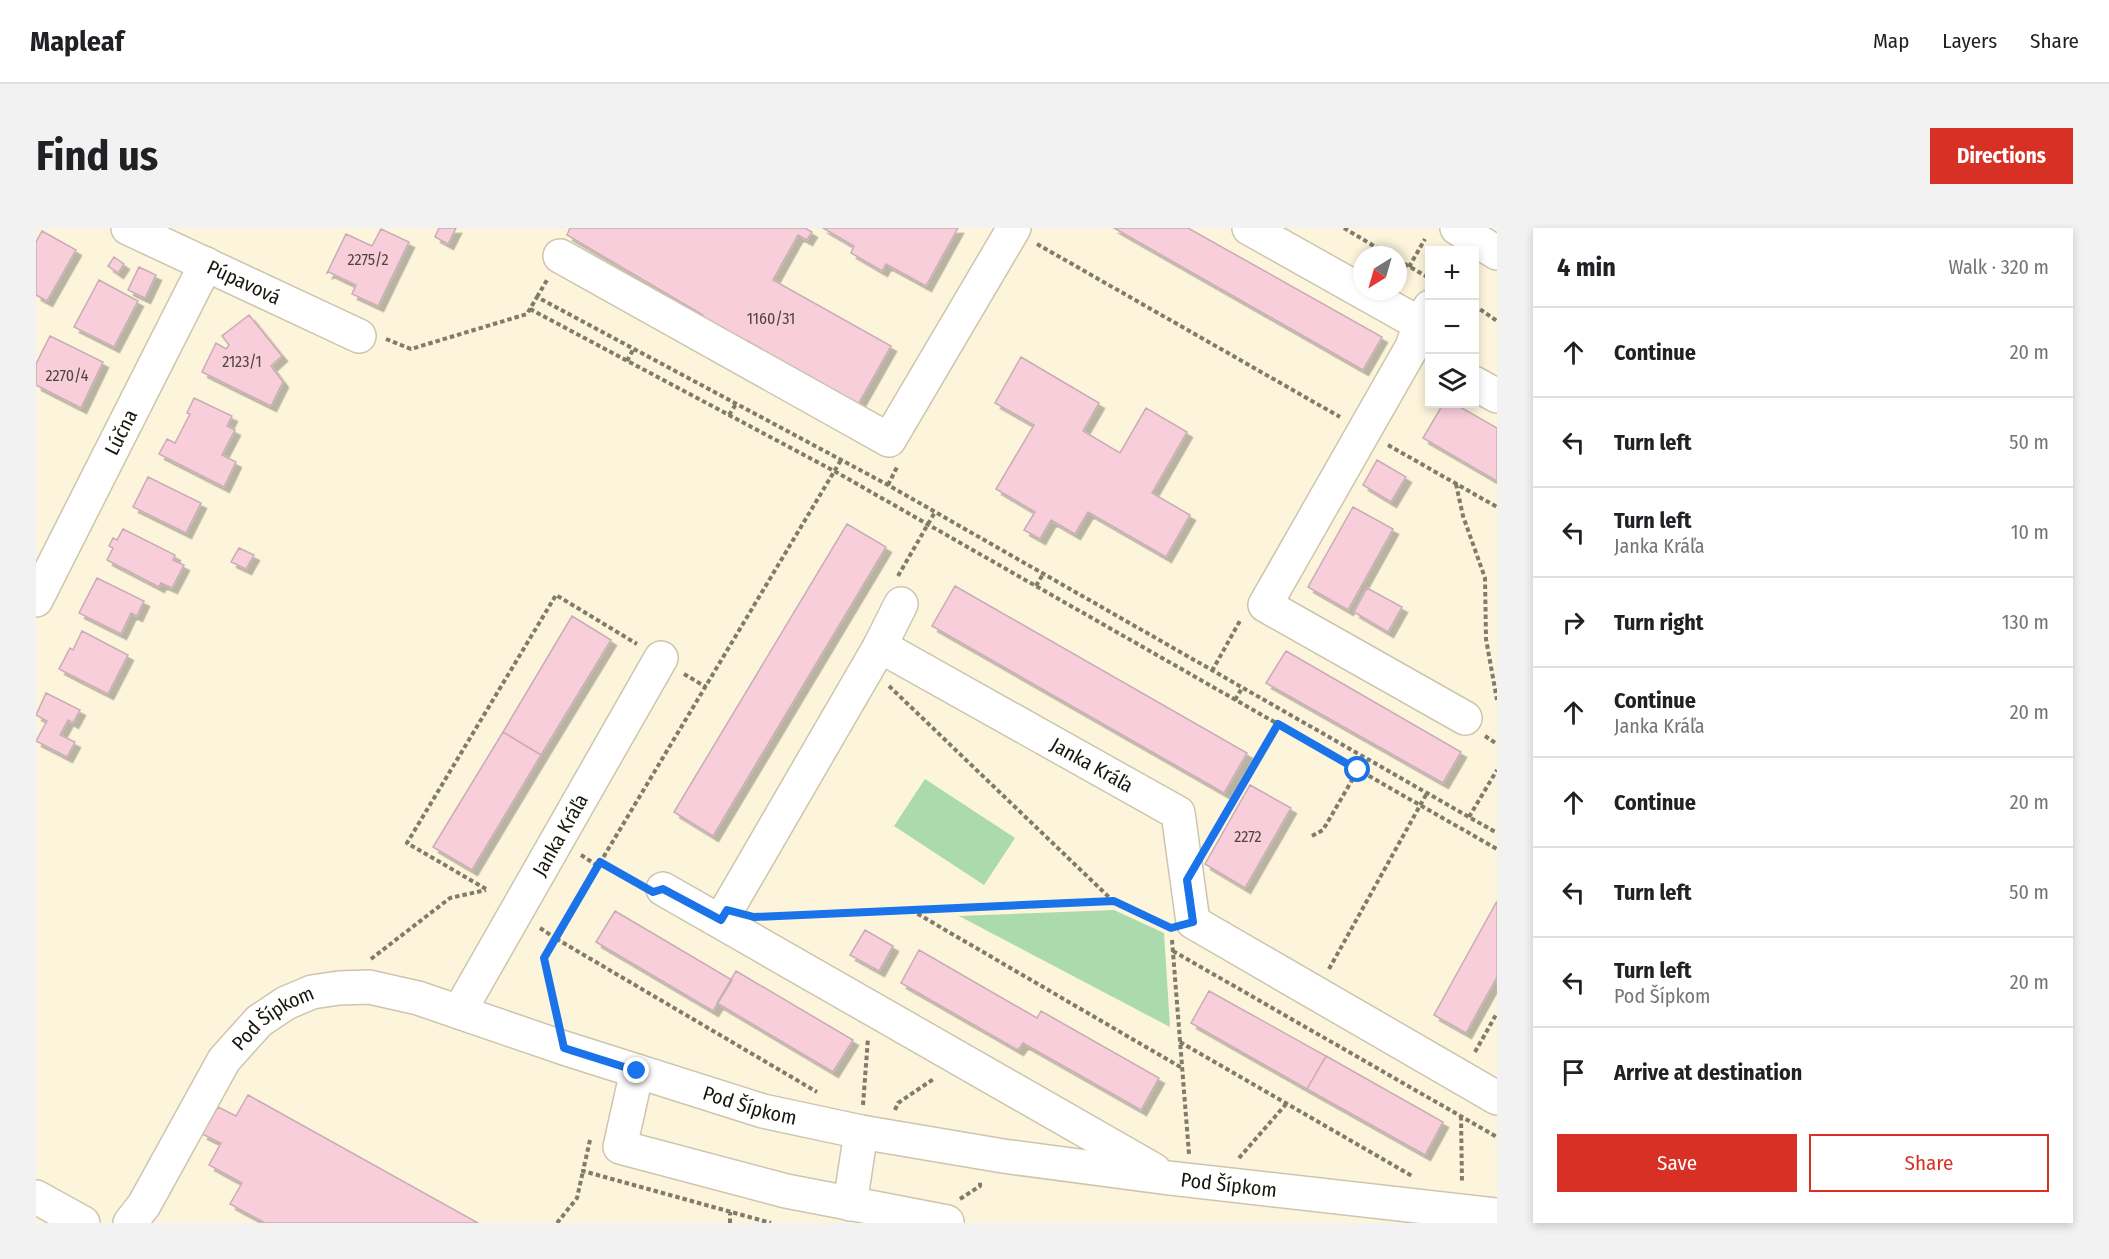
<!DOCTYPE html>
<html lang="en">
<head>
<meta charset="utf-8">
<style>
  :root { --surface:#fff; --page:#f2f2f2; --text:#202124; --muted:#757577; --line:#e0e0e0; --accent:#d93025 }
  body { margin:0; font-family:"Fira Sans Condensed",sans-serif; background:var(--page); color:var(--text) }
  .controls { position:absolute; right:18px; top:18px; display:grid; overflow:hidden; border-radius:0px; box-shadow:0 3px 9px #0003 }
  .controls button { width:54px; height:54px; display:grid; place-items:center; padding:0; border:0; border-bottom:2px solid var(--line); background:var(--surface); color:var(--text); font:30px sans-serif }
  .compass { position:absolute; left:1317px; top:18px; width:54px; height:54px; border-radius:50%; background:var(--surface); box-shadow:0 3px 9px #0003; rotate:217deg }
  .stop { position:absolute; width:18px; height:18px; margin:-14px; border:4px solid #1a73e8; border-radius:50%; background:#fff }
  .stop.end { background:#1a73e8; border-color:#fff; box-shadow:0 2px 6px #0008 }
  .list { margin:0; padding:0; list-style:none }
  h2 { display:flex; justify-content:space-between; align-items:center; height:78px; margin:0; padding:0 24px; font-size:26px }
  h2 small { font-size:20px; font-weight:400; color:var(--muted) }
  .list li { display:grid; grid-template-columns:39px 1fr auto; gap:18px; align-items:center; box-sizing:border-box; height:90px; padding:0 24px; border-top:2px solid var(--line) }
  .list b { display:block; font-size:22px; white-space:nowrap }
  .list p { margin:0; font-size:20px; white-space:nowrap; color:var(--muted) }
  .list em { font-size:20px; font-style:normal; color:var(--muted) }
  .actions { display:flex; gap:12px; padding:18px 24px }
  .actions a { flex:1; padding:14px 0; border:2px solid var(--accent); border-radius:0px; text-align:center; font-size:21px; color:var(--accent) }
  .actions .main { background:var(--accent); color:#fff }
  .icon { flex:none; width:33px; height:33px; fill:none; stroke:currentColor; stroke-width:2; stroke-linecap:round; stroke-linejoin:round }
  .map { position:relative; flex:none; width:1461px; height:995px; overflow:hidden; border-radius:0px }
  header { display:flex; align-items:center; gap:36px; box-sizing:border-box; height:84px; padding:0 30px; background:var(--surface); border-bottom:2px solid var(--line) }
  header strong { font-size:28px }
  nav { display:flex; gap:33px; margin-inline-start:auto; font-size:21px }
  .intro { display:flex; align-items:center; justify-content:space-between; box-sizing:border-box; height:144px; padding:0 36px }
  h1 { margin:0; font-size:42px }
  .button { padding:15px 27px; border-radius:0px; background:var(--accent); color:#fff; font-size:21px; font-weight:700 }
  main { display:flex; gap:36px; padding:0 36px }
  aside { flex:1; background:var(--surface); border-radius:0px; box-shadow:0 3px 9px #0003 }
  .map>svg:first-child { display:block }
  .green { fill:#abdaae }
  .building { fill:#f8cedb; stroke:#c8adb5; stroke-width:1.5; filter:url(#shadow) }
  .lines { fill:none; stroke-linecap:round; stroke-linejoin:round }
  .minor-casing { stroke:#cdc5ad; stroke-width:36 }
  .path { stroke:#817b6b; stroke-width:4; stroke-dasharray:4.5 3; stroke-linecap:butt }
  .minor { stroke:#fff; stroke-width:33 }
  .route { stroke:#1a73e8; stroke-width:8 }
  .labels { text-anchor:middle; stroke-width:6; stroke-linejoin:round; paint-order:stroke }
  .number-label { font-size:16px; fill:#514440 }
  .street-label { font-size:20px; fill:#19160d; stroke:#fcf4db }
</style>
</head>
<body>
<header>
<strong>Mapleaf</strong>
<nav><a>Map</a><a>Layers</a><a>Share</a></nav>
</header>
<div class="intro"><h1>Find us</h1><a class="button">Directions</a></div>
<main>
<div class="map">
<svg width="1461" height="995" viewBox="0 0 1461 995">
  <defs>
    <filter id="shadow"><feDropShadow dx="5.5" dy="5.5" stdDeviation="0" flood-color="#0004"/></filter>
  </defs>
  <rect width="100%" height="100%" fill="#fcf4db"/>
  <path class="green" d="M889,551L979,610L948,657L858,598Z
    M1078,682L1128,705L1134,799L923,688Z"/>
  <path class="building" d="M403,0H420L412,16L399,9Z
    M534,0H769L776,4L771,12L762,7L737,52L855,118L820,180L721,124L724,120L710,112L707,117L665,92L667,87L531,7Z
    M787,0H922L890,58L850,36L846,43L815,25L818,18Z
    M1078,0H1152L1346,109L1327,142Z
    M345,1L373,14L342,78L316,66L320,57L293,44L291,45L310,6L336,18Z
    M6,3L40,22L11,73L0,67V14Z
    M78,29L88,36L82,45L72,38Z
    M103,39L120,47L109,70L92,62Z
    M63,52L102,73L78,119L38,99Z
    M213,87L246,128L235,138L247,154L235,178L166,144L180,115L190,121L193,117L186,108Z
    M14,108L67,134L45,180L0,157V136Z
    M985,129L1063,175L1047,203L1084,225L1110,180L1151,204L1116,265L1154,287L1130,329L1052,284L1039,306L1015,292L1004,311L988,302L999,284L960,261L998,197L959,175Z
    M158,170L196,188L191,198L199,202L186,227L200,234L188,259L123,226L131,211L139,215L154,186L151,185Z
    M1407,176H1419L1461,200V253L1387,210Z
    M1341,232L1370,249L1355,274L1327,257Z
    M112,249L165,275L150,305L97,279Z
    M1317,279L1357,301L1312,382L1272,359Z
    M811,296L850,319L677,608L638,584Z
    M87,301L139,327L137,332L148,337L136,360L125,355L123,359L71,332L77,320L73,318L77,310L81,312Z
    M203,320L218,327L210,341L195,334Z
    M61,350L108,373L101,388L95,385L85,406L43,385Z
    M919,358L1211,525L1188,565L896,398Z
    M1331,360L1366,379L1352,404L1318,384Z
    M536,388L575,412L505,527L467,504Z
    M46,403L92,427L72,466L23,441L34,420L37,422Z
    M1250,423L1425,524L1407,555L1230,455Z
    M10,465L44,482L37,495L32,492L24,507L39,514L31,529L0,513L11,493L0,487Z
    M467,504L505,527L436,642L397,619Z
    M1214,557L1255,580L1209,660L1169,636Z
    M1461,673V749L1430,805L1398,787Z
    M579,683L696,752L677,783L560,714Z
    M829,702L857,718L843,743L814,727Z
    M883,722L1001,790L1005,783L1123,850L1105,882L987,815L982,822L865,755Z
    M700,743L817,812L797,844L681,775Z
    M1173,763L1290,828L1271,861L1155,795Z
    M1290,828L1407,894L1389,927L1271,861Z
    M212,867L442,995H229L194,976L206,955L173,937L185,915L166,906L182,879L200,888Z"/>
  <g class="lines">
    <g class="minor-casing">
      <g id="minor">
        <path id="s1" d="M92,0L323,108"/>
        <path d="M1213,0L1384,96"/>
        <path d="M1421,0L1461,25"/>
        <path d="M524,28L853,212L978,0"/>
        <path d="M1394,79L1384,96L1376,119L1229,377L1429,490"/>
        <path d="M1438,155L1461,168"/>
        <path id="s2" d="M0,372L170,36"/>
        <path id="s3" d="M844,418L1142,585L1157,694L1461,870"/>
        <path d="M627,661L1118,942"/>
        <path d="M685,692L844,418L865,376"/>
        <path id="s4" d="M423,784L625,430"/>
        <path d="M601,843L584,919L750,963L911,994"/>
        <path d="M0,969L47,995"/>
        <path d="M814,976L825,904"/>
        <path id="s5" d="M94,995L108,977L188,832L223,793L250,775L276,764L303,760L333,759L382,770L528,820L727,883L825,904L967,928L1133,950L1461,987"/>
      </g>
    </g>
    <path class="path" d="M1308,0L1353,27
      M1001,16L1304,189
      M1362,32L1393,50
      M1373,39L1389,11
      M501,69L511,52
      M1438,77L1461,93
      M494,81L800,244L1461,621
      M350,111L375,121L491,86L501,69L852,257L1461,605
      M591,133L598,120
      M693,187L700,176
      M1352,217L1461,279
      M1420,256L1427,288L1449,350L1450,411L1461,472
      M852,257L861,239
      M862,348L899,284
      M1000,358L1007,346
      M1176,443L1205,391
      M648,446L670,459
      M853,458L1077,673
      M1199,472L1206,460
      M1449,508L1461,516
      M1433,589L1461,542
      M1276,608L1287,602L1322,542
      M1176,610L1242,496
      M545,627L562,638
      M564,634L600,654
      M450,661L371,615L520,367L601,416
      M875,682L1146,840
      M733,688L1078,673L1128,697
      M504,700L519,710L805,232
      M1136,712L1153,926
      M1137,723L1461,909
      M335,731L414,670L450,662
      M1293,741L1391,565
      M520,787L508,730L519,710L781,864
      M1144,814L1376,948
      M1439,824L1461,785
      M827,877L832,810
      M859,882L862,875L899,850
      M1425,888L1426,955
      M554,912L547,943L735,995
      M1203,930L1251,875
      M924,971L944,958V953
      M521,995L541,970L547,943
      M694,995V984"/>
    <use href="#minor" class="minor"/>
  </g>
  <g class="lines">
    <path class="route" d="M601,843L528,820L508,730L564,634L617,664L627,661L685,692L691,682L718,689L1078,673L1135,700L1157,694L1151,652L1242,496L1322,542"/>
  </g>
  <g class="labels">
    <g class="number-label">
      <text x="332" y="37">2275/2</text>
      <text x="735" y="96">1160/31</text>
      <text x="206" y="139">2123/1</text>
      <text x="31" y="153">2270/4</text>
      <text x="1212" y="614">2272</text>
    </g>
    <g class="street-label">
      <text dy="7" stroke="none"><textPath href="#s1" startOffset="128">Púpavová</textPath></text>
      <text dy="7" stroke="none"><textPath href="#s2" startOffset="188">Lúčna</textPath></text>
      <text dy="7" stroke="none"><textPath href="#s3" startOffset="243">Janka Kráľa</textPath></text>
      <text dy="7" stroke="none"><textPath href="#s4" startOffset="204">Janka Kráľa</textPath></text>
      <text dy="7" stroke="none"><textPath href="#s5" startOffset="254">Pod Šípkom</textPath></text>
      <text dy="7" stroke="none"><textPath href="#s5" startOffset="758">Pod Šípkom</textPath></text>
      <text dy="7" stroke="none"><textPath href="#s5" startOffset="1244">Pod Šípkom</textPath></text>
    </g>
  </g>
</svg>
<div class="controls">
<button>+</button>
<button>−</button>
<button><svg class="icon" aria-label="layers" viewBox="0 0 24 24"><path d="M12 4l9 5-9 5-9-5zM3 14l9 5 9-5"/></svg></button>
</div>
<svg class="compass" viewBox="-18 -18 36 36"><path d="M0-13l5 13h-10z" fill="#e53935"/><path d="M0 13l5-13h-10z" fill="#757577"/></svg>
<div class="stop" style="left:1322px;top:542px"></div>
<div class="stop end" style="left:601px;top:843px"></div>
</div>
<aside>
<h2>4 min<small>Walk · 320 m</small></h2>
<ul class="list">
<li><svg class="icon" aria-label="ahead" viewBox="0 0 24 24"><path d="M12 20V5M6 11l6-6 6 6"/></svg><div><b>Continue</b></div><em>20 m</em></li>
<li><svg class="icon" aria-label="left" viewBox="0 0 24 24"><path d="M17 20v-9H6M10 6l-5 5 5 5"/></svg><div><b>Turn left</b></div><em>50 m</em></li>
<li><svg class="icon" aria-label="left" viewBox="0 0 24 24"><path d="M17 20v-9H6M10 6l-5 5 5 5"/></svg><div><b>Turn left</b><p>Janka Kráľa</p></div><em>10 m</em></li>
<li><svg class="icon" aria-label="right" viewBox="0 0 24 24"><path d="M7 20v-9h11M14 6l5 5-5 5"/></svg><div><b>Turn right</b></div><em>130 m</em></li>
<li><svg class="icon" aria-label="ahead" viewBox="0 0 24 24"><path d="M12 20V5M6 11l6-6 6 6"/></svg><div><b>Continue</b><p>Janka Kráľa</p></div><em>20 m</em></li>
<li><svg class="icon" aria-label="ahead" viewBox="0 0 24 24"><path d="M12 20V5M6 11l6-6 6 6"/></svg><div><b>Continue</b></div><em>20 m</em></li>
<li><svg class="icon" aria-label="left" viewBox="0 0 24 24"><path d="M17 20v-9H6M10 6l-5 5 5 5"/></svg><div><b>Turn left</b></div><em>50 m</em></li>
<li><svg class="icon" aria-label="left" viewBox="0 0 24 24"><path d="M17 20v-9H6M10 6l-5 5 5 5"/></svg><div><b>Turn left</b><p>Pod Šípkom</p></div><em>20 m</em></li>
<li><svg class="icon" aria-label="arrive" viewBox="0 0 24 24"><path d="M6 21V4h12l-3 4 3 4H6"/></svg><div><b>Arrive at destination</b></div></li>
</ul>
<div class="actions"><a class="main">Save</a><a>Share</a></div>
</aside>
</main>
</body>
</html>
